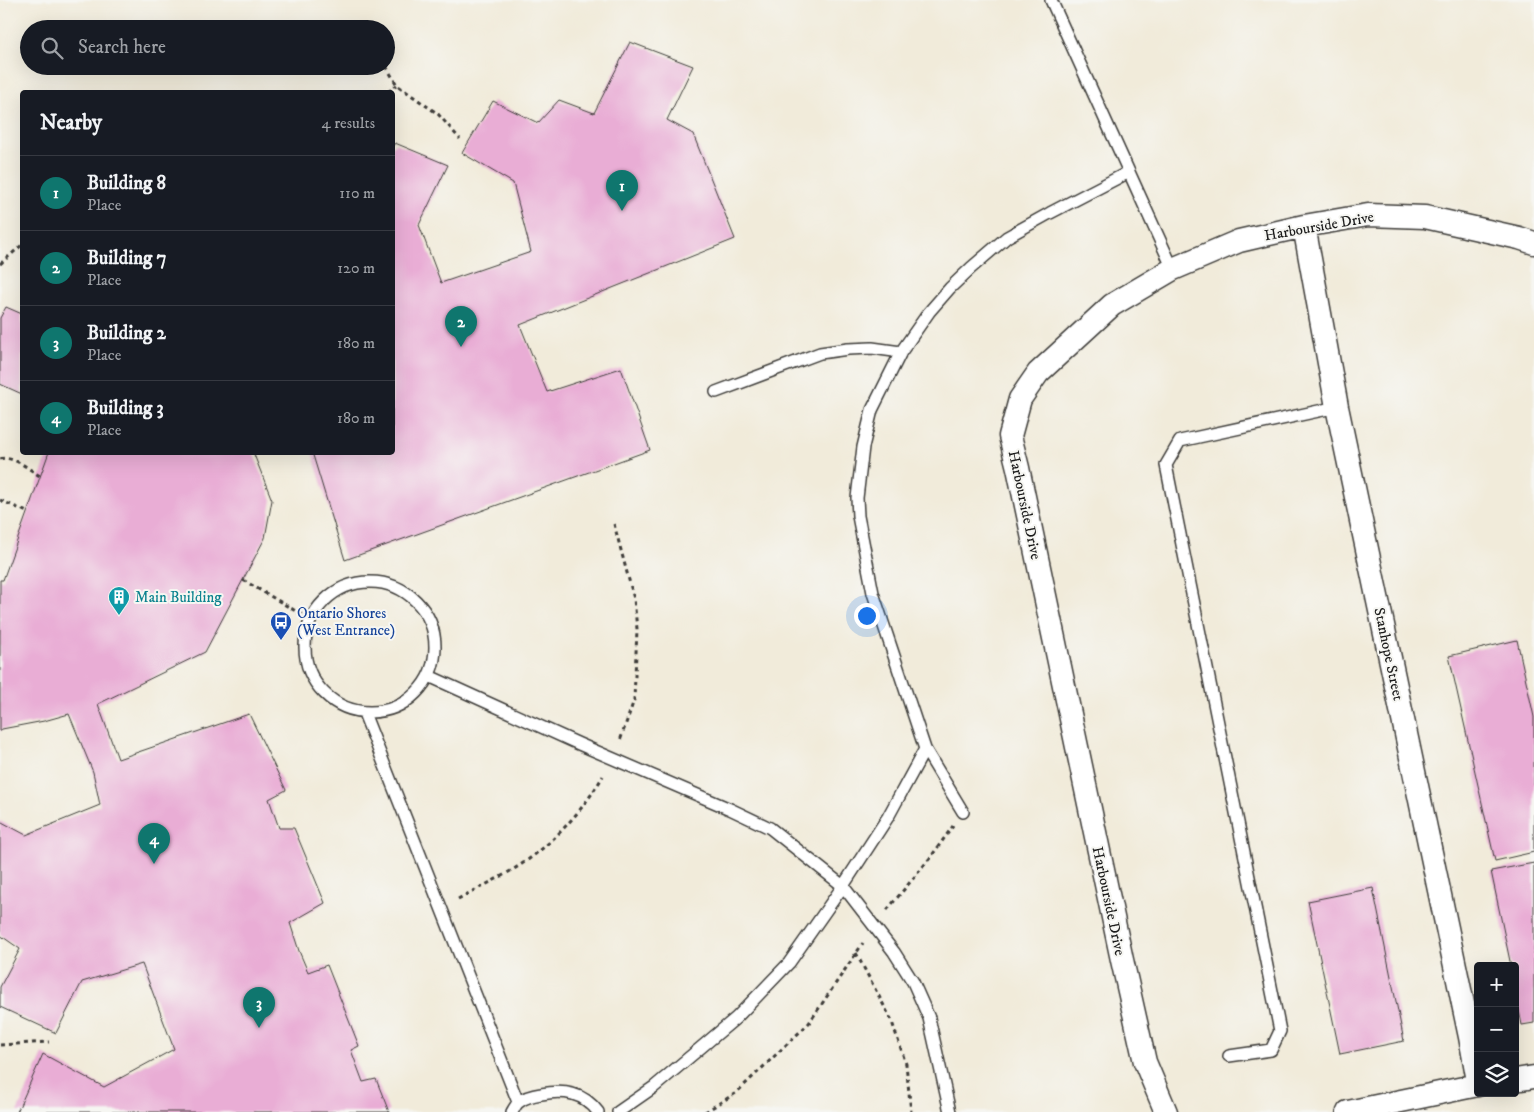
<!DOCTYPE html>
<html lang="en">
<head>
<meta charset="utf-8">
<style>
  :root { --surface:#171b24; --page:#20242c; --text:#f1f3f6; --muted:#9ea1a6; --line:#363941; --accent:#0f766e }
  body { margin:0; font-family:"IM FELL DW Pica",serif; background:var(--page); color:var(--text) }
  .controls { position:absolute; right:15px; bottom:15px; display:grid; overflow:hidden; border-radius:5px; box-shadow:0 5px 20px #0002 }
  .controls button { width:45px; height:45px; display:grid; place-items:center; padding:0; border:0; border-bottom:1px solid var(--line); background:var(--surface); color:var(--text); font:25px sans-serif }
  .you { position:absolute; left:866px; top:615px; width:18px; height:18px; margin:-12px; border:4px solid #fff; border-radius:50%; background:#1a73e8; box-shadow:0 0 0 8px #1a73e833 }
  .badge { display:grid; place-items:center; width:32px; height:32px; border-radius:50%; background:var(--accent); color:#fff; font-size:16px; font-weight:700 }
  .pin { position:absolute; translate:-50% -41px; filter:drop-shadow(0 1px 2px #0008) }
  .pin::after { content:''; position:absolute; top:26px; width:18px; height:15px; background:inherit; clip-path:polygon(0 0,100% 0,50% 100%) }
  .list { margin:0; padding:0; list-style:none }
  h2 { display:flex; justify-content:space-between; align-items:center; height:65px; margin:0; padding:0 20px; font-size:21px }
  h2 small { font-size:16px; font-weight:400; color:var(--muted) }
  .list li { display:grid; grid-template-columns:32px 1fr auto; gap:15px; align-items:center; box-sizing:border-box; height:75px; padding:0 20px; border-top:1px solid var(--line) }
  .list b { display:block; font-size:19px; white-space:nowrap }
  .list p { margin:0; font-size:16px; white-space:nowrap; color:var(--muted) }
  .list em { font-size:16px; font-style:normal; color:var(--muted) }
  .icon { flex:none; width:28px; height:28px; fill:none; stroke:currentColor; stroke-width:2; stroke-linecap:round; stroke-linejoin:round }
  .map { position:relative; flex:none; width:1534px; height:1112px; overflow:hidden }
  .search { position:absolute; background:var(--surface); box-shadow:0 5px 20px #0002; left:20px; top:20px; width:375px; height:55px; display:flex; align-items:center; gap:12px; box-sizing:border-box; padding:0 18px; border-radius:28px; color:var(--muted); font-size:19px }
  .panel { position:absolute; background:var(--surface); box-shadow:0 5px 20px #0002; left:20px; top:90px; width:375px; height:365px; border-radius:5px }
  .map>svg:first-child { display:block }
  .building { fill:#e9add5 }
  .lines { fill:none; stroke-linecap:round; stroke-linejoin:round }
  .service-casing { stroke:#3c3b38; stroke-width:14 }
  .minor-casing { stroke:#3c3b38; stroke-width:25 }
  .path { stroke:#3c3b38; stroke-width:3; stroke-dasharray:4 4; stroke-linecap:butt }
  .service { stroke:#fff; stroke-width:11 }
  .minor { stroke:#fff; stroke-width:22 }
  .labels { text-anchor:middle; stroke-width:4; stroke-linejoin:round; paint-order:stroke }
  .street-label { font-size:15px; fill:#1c1c1c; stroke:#f6f6f2 }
  .culture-label { font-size:15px; fill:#0d838f; stroke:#f6f6f2; text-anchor:start }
  .transit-label { font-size:15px; fill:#164399; stroke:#f6f6f2; text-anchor:start }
</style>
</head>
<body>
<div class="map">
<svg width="1534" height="1112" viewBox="0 0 1534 1112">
  <rect width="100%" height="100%" fill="#f6f6f2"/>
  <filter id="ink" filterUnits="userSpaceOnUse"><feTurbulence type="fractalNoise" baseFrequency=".02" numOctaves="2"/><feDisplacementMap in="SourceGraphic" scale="10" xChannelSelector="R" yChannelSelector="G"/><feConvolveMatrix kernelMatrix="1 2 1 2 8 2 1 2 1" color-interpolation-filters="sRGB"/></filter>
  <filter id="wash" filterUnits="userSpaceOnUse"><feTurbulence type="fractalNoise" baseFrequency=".0096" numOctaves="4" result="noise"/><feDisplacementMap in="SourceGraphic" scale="20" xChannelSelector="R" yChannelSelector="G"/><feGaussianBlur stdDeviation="1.12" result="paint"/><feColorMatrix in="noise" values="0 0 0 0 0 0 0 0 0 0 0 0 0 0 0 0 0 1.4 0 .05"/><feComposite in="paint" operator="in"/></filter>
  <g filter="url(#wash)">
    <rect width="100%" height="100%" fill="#f1ebda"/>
    <g id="blocks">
      <path class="building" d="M630,42L693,66L667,120L693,134L735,239L520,325L547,392L621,368L650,450L345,560L312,452H392V147L395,143L448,165L419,225L441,283L531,252L513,183L462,153L493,101L538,123L559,100L594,113Z
        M6,307L22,314V394L0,384V318Z
        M49,452H253L272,500L265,538L205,652L98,704L118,759L249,714L286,790L269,799L279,828H294L325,903L290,923L299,951L308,972L327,965L359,1046L351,1050L363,1082L376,1079L389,1112H17L43,1054L104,1087L174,1049L142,964L82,982L56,1033L0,1007V987L20,949L0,935V821L26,835L100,805L93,772L69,714L44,721L2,729L0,732V580H3Z
        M1517,640L1534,717V852L1495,861L1449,656Z
        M1534,863V1023L1522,1025L1515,990V966H1511L1491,871Z
        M1373,888L1404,1041L1340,1054L1308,901Z"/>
    </g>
  </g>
  <g filter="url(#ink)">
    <use href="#blocks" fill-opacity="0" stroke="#3c3b38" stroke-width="1"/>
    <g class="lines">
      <g class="service-casing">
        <path id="service" d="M1129,172L1173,269
          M716,392L820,353L848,349L872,348L901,352
          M305 647a65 65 0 1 1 130 0a65 65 0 1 1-130 0Z
          M429,676L579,744L730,809L770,828L843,886L894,952L913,982L929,1018L950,1112
          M364,713L518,1102
          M963,812L925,749L873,593L858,516L857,498L863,447L872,410L901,352L929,312L950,288L971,268L1007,237L1050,213L1129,172L1051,0
          M1229,1056L1271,1050L1280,1031L1166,465L1180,441L1337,407
          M512,1112C514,1109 516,1104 519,1102C524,1098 534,1095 541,1094C564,1090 583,1092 598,1112
          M618,1112L654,1087L736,1018L789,963L843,886L888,817L925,749"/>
      </g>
      <g class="minor-casing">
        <path id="minor" d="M1304,226L1337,407L1470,1037L1478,1081
          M1515,1080L1534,1077
          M1166,1112L1145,1062L1122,960L1018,468L1010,436L1020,399L1038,373L1112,305L1173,269L1239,241L1304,226L1368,215L1425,217L1519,238L1534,243
          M1348,1112L1478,1085"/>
      </g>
      <path class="path" d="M386,66L397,85L438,114L460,139
        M388,92L397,85
        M0,264L22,245
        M0,459C13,455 30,470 40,476
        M0,500L27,512
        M614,524L634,599L637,629L634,700L620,741
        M243,580L311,620
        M458,899C482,886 507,875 529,859C559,837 585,807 603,776
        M887,910L930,858L953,826
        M856,953L891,1019L906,1064L911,1112
        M0,1045L49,1042
        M705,1112L736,1093L809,1023L863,943"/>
      <use href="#service" class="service"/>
      <use href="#minor" class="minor"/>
    </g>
  </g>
  <defs>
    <g id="building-pin" transform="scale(1.125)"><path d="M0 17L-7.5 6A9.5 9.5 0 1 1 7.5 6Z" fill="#0f9aa8" stroke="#f6f6f2"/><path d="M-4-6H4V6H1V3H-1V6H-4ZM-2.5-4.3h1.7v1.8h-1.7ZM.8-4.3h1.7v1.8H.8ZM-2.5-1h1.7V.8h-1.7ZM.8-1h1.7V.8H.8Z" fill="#fff"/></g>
    <g id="bus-pin" transform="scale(1.125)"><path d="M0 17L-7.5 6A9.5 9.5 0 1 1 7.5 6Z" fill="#1a4fb4" stroke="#f6f6f2"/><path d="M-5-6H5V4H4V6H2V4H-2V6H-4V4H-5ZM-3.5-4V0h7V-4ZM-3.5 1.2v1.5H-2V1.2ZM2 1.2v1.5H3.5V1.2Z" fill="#fff"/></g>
  </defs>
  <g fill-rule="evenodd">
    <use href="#building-pin" x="119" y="597"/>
    <use href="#bus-pin" x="281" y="622"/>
  </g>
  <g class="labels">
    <g class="street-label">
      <text transform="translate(1319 226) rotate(-10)" y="5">Harbourside Drive</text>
      <text transform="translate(1025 505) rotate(78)" y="5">Harbourside Drive</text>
      <text transform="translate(1389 654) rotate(78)" y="5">Stanhope Street</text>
      <text transform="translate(1109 901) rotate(78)" y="5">Harbourside Drive</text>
    </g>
    <g class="culture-label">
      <text x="135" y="602">Main Building</text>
    </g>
    <g class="transit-label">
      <text x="297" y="618">Ontario Shores<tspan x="297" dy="17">(West Entrance)</tspan></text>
    </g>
  </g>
</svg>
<div class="controls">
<button>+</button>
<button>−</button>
<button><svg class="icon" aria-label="layers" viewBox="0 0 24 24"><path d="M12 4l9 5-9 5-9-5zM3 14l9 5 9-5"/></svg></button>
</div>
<div class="you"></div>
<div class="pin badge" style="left:622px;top:211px">1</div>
<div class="pin badge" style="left:461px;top:347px">2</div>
<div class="pin badge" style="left:259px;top:1028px">3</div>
<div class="pin badge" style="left:154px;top:864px">4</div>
<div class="search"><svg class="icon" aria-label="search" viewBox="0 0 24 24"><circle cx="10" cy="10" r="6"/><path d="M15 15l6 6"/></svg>Search here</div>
<section class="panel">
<h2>Nearby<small>4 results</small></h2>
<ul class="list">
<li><span class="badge">1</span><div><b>Building 8</b><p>Place</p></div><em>110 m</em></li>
<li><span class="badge">2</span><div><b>Building 7</b><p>Place</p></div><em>120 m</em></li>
<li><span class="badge">3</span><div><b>Building 2</b><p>Place</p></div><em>180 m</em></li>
<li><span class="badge">4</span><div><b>Building 3</b><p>Place</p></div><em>180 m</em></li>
</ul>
</section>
</div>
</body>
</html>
